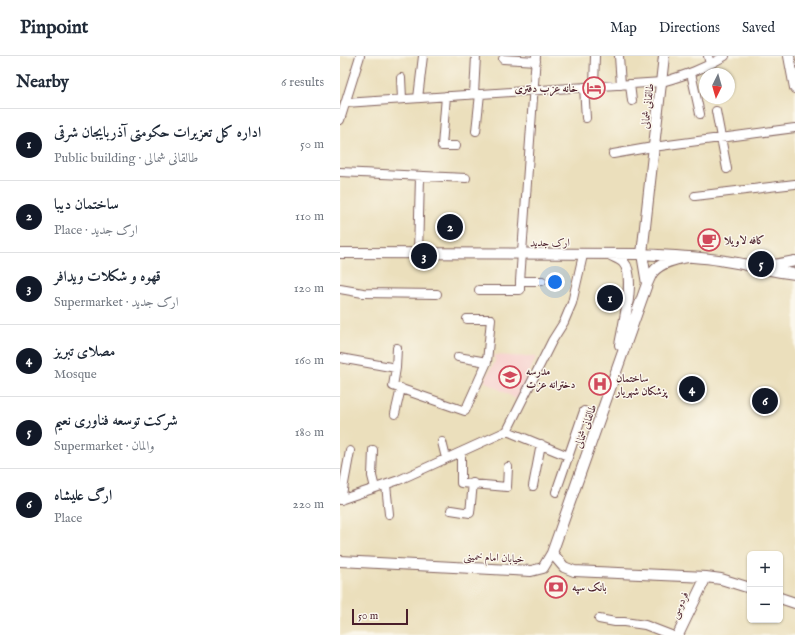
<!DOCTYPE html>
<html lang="en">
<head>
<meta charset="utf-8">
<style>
  :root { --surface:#fff; --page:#f6f6f7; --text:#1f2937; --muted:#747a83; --line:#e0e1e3; --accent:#111827 }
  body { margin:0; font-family:"IM FELL English",Amiri,serif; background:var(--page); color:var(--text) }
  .controls { position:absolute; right:12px; bottom:12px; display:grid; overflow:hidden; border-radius:6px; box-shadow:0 1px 3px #0004 }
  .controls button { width:36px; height:36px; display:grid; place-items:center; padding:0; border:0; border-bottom:1px solid var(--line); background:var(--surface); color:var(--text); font:20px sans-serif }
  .compass { position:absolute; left:359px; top:12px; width:36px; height:36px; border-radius:50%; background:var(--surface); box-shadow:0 1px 3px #0004; rotate:185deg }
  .scale { position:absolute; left:12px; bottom:10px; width:56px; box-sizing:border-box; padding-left:4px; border:2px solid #4a1f2b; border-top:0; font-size:11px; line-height:14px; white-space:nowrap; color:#4a1f2b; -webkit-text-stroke:3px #fbf7ec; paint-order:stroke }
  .you { position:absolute; left:215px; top:226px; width:14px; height:14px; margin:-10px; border:3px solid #fff; border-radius:50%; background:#1a73e8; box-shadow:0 0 0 6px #1a73e833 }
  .badge { display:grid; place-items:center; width:26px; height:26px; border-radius:50%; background:var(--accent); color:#fff; font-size:13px; font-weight:700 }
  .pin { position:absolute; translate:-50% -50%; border:2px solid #fff; box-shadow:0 1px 4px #0006 }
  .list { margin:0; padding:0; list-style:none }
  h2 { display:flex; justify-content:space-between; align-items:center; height:52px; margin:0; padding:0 16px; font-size:17px }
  h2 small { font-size:13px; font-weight:400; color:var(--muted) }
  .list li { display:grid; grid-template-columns:26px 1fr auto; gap:12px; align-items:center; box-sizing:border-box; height:72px; padding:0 16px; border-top:1px solid var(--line) }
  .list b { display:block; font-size:15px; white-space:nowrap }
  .list p { margin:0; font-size:13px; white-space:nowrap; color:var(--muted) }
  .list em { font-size:13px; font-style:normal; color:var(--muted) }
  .map { position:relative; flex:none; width:455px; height:579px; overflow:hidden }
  header { display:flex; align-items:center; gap:24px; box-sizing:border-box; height:56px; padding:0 20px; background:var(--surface); border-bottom:1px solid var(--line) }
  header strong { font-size:19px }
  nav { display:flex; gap:22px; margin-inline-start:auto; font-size:14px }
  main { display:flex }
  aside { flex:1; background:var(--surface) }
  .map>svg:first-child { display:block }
  .built { fill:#f7d0cd }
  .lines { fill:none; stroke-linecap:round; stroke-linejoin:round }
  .minor-casing { stroke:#82625e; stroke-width:10 }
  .major-casing { stroke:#82625e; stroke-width:12 }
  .minor { stroke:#fff; stroke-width:8 }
  .major { stroke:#fff; stroke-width:10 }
  .labels { text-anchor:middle; stroke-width:3; stroke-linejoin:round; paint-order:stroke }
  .poi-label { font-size:11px; font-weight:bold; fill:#4a1f2b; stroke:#fbf7ec; text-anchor:start }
  .street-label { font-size:11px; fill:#4a1f2b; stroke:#fbf7ec }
</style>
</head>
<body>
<header>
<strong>Pinpoint</strong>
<nav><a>Map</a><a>Directions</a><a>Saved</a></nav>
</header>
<main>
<aside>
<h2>Nearby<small>6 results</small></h2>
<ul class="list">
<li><span class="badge">1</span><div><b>اداره کل تعزیرات حکومتی آذربایجان شرقی</b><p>Public building · طالقانی شمالی</p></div><em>50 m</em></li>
<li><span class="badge">2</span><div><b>ساختمان دیبا</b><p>Place · ارک جدید</p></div><em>110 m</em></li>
<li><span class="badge">3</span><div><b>قهوه و شکلات ویدافر</b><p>Supermarket · ارک جدید</p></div><em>120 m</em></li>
<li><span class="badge">4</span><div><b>مصلای تبریز</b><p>Mosque</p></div><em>160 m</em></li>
<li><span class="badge">5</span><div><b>شرکت توسعه فناوری نعیم</b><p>Supermarket · والمان</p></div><em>180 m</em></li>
<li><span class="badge">6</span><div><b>ارگ علیشاه</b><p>Place</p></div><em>220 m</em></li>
</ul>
</aside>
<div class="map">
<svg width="455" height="579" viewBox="0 0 455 579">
  <rect width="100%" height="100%" fill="#fbf7ec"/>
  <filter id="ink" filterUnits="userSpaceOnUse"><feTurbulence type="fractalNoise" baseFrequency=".025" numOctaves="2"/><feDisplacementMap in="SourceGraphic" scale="8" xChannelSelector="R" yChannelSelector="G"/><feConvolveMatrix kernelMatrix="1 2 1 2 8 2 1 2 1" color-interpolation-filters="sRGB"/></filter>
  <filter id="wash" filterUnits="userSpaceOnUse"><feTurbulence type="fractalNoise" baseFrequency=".012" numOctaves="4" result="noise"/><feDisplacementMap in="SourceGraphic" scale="16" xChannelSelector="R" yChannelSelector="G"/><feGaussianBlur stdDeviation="0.9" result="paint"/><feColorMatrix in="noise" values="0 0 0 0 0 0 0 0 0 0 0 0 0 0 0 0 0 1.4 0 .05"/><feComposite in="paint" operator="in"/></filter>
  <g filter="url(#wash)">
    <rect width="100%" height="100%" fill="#ebdfbc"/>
    <path class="built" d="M154,299L196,301L178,344L144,325L155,305Z"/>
  </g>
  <g filter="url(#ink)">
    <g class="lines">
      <g class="minor-casing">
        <path id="minor" d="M279,0L281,29
          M368,0L370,8
          M163,3L196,5
          M351,17L360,58
          M61,22L62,43
          M290,28L292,45
          M254,30L255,0
          M244,31L246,62
          M134,38L136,0
          M106,40L102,90H116
          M78,42L83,0
          M5,47L322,26C346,19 363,13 385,0
          M376,55L387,113
          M0,64L20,0
          M136,75L140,38
          M273,98L313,91L455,72
          M0,116L126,122
          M355,140L455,128
          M78,198L80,121
          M180,225L196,0
          M0,233L23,237L97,238
          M139,234H180V225H202
          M118,301L147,306
          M0,302L56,312L53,330L125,355L147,306L151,263H127
          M56,312L57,292
          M55,358L61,332
          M167,375L228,400
          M102,386L106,402
          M33,394L32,420L35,432
          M121,396V427L167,431L168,411
          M46,429L49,458
          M193,430L201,388
          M216,436L244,355
          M0,444L59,424L167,375L212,285L224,266L232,247L243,199
          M1,444L10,395
          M111,454L130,457L133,427
          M259,563L275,566H284L305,569L331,579"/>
      </g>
      <g class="major-casing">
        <path id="major" d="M449,0L455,32
          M0,197L302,198C330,200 358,200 385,205C409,208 431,216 455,218
          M271,199C274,201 281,203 284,207C296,220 283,271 280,289
          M424,211L455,205
          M307,228L302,198L324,0
          M212,497L224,511L234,515L366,521L381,523L410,532
          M0,505L191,515L203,512L212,497L307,228C309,224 310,220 313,216C321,206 336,203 348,201
          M440,542L455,547
          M338,579L366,521"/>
      </g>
      <use href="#minor" class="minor"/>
      <use href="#major" class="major"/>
    </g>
  </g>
  <defs>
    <g id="hotel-ring" transform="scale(1.15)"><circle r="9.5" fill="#fbf7ec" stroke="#d1495b" stroke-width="1.5"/><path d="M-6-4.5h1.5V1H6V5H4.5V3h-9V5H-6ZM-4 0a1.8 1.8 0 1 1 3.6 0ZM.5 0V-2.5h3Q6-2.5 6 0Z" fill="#d1495b"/></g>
    <g id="cafe-ring" transform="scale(1.15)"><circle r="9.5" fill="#fbf7ec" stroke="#d1495b" stroke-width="1.5"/><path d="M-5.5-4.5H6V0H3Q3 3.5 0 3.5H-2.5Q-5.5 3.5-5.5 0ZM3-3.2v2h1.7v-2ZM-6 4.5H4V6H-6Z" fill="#d1495b"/></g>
    <g id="school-ring" transform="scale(1.15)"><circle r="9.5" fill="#fbf7ec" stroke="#d1495b" stroke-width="1.5"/><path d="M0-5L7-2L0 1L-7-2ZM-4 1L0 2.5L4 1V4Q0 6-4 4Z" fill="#d1495b"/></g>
    <g id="hospital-ring" transform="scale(1.15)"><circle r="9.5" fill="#fbf7ec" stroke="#d1495b" stroke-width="1.5"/><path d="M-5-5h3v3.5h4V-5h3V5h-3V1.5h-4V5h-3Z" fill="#d1495b"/></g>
    <g id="bank-ring" transform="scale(1.15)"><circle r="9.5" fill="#fbf7ec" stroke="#d1495b" stroke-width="1.5"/><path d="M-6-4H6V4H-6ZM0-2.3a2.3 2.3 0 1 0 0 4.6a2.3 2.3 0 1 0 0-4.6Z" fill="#d1495b"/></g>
  </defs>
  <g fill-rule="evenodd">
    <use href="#hotel-ring" x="254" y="32"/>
    <use href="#cafe-ring" x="369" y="184"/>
    <use href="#school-ring" x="170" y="321"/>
    <use href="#hospital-ring" x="260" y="328"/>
    <use href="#bank-ring" x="216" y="531"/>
  </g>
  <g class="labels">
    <g class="poi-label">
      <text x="238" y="36" text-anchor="end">خانه عزب دفتری</text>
      <text x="384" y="188">کافه لاویلا</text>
      <text x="186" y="319">مدرسه<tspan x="186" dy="13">دخترانه عزت</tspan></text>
      <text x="276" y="326">ساختمان<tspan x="276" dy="13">پزشکان شهریار</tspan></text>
      <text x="232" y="535">بانک سپه</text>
    </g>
    <g class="street-label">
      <text transform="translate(307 50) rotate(-83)" y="4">طالقانی شمالی</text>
      <text x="210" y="190">ارک جدید</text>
      <text transform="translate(245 370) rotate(-70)" y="4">طالقانی شمالی</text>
      <text transform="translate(154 501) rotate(3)" y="4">خیابان امام خمینی</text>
      <text transform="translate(339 549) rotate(-65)" y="4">فردوسی</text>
    </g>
  </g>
</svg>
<div class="controls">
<button>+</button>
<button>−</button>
</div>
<svg class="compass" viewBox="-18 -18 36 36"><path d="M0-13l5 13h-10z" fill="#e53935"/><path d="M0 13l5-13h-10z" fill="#747a83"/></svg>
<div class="scale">50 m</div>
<div class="you"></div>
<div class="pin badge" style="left:270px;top:242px">1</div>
<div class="pin badge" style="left:110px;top:171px">2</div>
<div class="pin badge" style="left:84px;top:200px">3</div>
<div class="pin badge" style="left:352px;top:333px">4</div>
<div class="pin badge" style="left:421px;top:208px">5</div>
<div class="pin badge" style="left:425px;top:345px">6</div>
</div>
</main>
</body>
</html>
